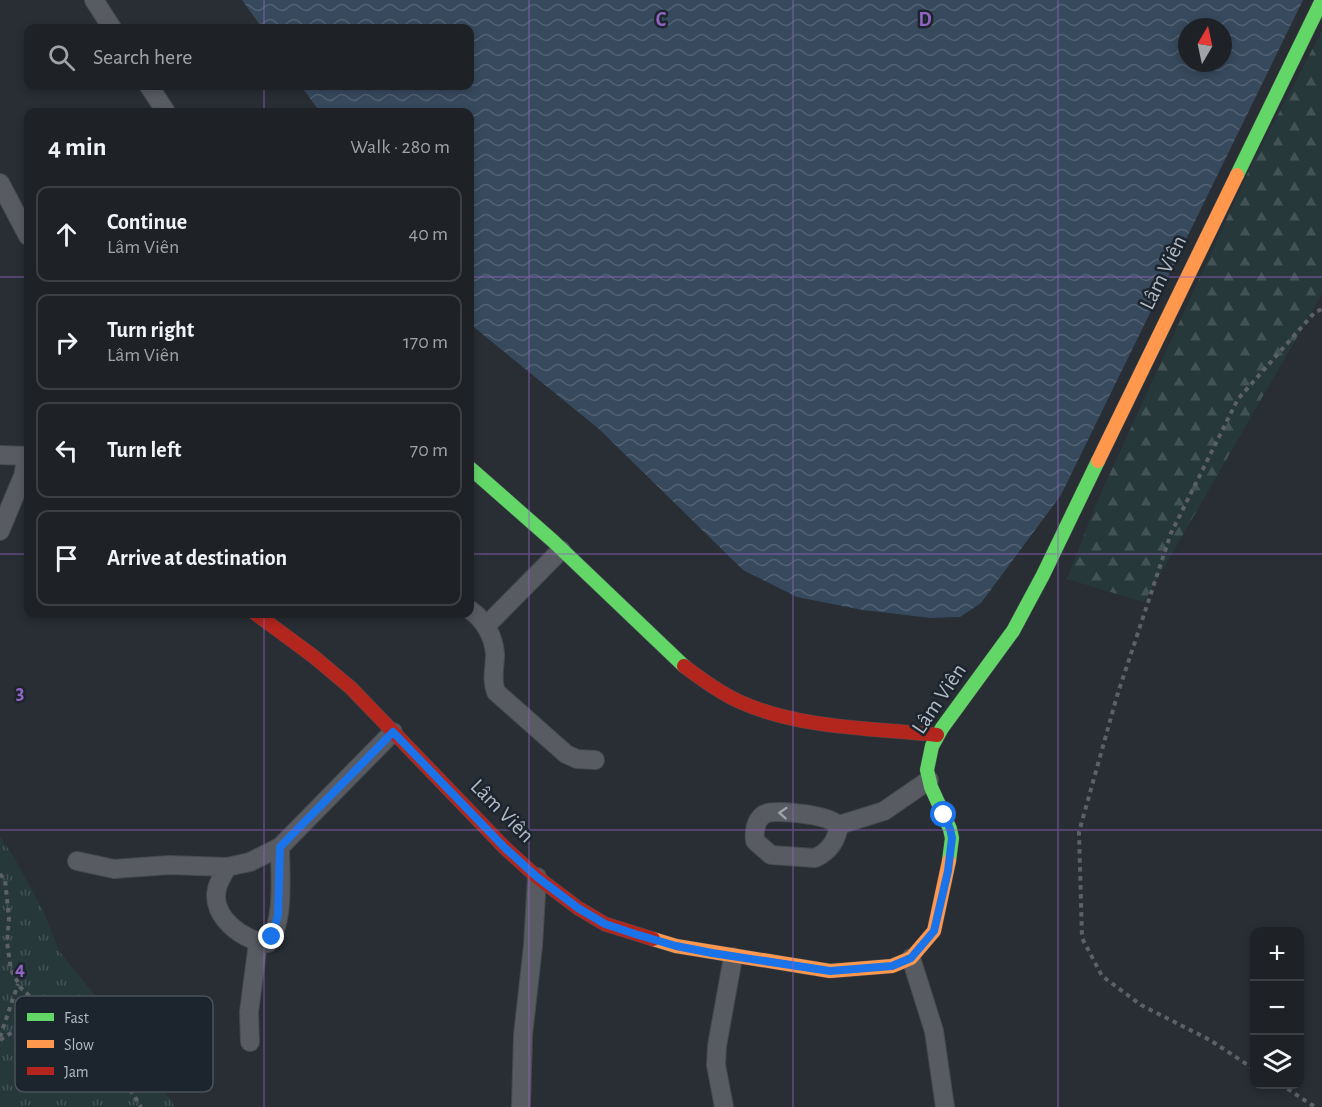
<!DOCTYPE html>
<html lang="en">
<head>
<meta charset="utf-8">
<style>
  :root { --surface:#1e2227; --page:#2b2f33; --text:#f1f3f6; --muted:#a1a4a7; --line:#3c3f44 }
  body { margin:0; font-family:"Alegreya Sans",sans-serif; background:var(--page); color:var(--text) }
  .controls { position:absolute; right:18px; bottom:18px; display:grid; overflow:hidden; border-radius:12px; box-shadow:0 3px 9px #0003 }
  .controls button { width:54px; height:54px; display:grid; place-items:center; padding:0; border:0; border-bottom:2px solid var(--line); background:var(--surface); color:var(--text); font:30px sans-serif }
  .compass { position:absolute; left:1178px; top:18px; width:54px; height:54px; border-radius:50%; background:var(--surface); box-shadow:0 3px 9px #0003; rotate:9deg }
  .stop { position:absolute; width:18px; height:18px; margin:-14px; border:4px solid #1a73e8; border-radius:50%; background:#fff }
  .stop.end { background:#1a73e8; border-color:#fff; box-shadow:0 2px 6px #0008 }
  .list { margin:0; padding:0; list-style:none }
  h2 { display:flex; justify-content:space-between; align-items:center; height:78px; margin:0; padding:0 24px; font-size:26px }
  h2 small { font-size:20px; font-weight:400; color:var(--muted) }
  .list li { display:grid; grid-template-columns:39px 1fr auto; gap:18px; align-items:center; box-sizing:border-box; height:96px; margin:0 12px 12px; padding:0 12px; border:2px solid var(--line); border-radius:12px }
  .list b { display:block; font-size:22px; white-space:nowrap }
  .list p { margin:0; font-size:20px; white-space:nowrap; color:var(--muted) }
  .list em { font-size:20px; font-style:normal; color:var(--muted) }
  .icon { flex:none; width:33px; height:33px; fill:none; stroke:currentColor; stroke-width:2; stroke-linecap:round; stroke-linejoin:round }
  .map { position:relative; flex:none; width:1322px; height:1107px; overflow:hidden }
  .search { position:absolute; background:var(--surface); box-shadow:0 3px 9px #0003; left:24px; top:24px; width:450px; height:66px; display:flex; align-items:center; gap:15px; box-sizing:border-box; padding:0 21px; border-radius:12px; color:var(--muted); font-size:22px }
  .panel { position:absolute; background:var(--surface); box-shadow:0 3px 9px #0003; left:24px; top:108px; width:450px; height:510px; border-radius:12px }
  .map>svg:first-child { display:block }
  .grass { fill:url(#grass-tufts) }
  .forest { fill:url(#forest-firs) }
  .water { fill:url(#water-waves); fill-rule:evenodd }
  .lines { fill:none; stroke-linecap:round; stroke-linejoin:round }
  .street-casing { stroke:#464a4f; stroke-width:20 }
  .fast-casing { stroke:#464a4f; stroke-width:15 }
  .slow-casing { stroke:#464a4f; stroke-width:15 }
  .jam-casing { stroke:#464a4f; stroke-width:15 }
  .path { stroke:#5c6166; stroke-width:4; stroke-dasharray:4.5 4.5; stroke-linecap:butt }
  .street { stroke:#585c62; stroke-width:18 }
  .fast { stroke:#63d668; stroke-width:14 }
  .slow { stroke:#ff974d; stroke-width:14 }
  .jam { stroke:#b3261e; stroke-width:14 }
  .oneway { stroke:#9ca2ac }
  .route { stroke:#1a73e8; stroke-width:8 }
  .grid { fill:none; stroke:#9165c1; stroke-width:1.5; stroke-opacity:0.55 }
  .labels { text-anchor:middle; stroke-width:5; stroke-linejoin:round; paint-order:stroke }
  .street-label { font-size:22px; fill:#b2bac5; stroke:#1c242e }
  .key { fill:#1c242e; stroke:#49515b; stroke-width:1.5 }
  .key-label { font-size:16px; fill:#b2bac5 }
  .grid-label { font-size:20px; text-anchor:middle; font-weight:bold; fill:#9165c1; stroke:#1c242e; stroke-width:5; stroke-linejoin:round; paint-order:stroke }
</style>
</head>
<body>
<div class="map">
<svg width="1322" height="1107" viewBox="0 0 1322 1107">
  <defs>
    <pattern id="grass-tufts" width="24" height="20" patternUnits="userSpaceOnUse" patternTransform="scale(1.5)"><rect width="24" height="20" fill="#26383a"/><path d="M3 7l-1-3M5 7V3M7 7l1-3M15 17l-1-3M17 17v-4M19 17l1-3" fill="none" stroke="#435355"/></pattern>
    <pattern id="forest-firs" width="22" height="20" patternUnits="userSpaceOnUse" patternTransform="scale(1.5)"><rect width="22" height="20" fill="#26383a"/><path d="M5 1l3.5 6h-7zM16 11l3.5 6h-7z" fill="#435355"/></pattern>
    <pattern id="water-waves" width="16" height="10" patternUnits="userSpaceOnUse" patternTransform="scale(1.5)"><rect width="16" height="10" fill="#37495d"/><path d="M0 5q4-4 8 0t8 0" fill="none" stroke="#526173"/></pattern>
  </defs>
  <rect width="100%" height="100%" fill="#282e34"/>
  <path class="grass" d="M0,836L16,861L43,910L59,951L135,1045L175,1107H0Z"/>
  <path class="forest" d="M1322,31V294L1144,602L1067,579L1096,504L1251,166Z"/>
  <path class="water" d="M242,0H1303L1061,495L981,603L960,617L931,618L863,610L797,597L743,570L599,429L470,324V112H320L301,86H470V28H262ZM1187,27H1223V63H1187Z"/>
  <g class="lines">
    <g class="street-casing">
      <path id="street" d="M94,0L112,28
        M149,86L166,112
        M0,183L28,236
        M0,455L28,456
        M0,531L23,476L27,457
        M470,610C484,619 494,637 495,654C495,668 491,679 496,692L566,754L577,759L595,760
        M486,626L561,550
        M839,825C837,840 829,852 815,858L771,855L755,841C754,833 755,821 763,815C771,808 817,815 827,819C831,820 835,823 839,825L884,811L929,780
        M77,861L114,869L169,865L227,867L250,862L280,847L393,732
        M227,867C224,874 218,882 217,889C210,916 244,942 268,943C285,922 280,874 280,847
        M911,958L934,1031L945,1107
        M250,1042L249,1012L258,943
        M521,1107L523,1035L533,946L537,877
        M724,1107L716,1065L717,1046L733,957"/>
    </g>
    <g class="fast-casing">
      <path id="fast" d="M1237,175L1322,0
        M470,468L553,541L684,666
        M949,861L952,838L950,829L931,787L927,770L932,746L942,728L1013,631L1043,575L1098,461"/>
    </g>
    <g class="slow-casing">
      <path id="slow" d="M1098,461L1237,175
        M653,939L676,946L830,971L892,966L911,958L934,931L949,861"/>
    </g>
    <g class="jam-casing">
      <path id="jam" d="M256,614L313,656L351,688L505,848L537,877L578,908L605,924L653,939
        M684,666C701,679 719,692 738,701C799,729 872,728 937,735"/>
    </g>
    <path class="path" d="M0,874L5,880L9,918L7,942L11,970L21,988L52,1017L82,1033L125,1081L141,1107
      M0,1037L18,984
      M0,1040L30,1021L52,1017
      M1254,1069L1210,1040L1141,1005L1102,976L1082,938L1079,832L1117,696L1171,533L1238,399L1315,312L1322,309
      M1280,1084L1315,1107"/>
    <use href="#street" class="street"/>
    <use href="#fast" class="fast"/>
    <use href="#slow" class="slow"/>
    <use href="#jam" class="jam"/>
  </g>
  <defs><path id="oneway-chevron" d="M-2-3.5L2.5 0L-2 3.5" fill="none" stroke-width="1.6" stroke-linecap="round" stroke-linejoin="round" transform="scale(1.5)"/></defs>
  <use class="oneway" href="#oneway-chevron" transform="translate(783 813) rotate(-176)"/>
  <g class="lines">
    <path class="route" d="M272,937L278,915L280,847L393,732L505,848L537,877L578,908L605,924L635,934L676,946L712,953L830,971L892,966L911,958L934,931L948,871L952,838L950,829L944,815"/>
  </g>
  <path class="grid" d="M264,0V28M529,0V1107M793,0V1107M1058,0V1107M264,86V112M0,277H28M470,277H1322M0,554H28M470,554H1322M264,614V1107M0,830H1322"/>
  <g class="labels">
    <g class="street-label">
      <text transform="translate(1162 272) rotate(-64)" y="8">Lâm Viên</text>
      <text transform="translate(938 698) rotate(-56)" y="8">Lâm Viên</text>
      <text transform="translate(503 810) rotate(45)" y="8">Lâm Viên</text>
    </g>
  </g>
  <rect x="15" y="996" width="198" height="96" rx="9" class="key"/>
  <rect x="27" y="1013" width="27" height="8" fill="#63d668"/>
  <rect x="27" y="1040" width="27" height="8" fill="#ff974d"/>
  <rect x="27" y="1067" width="27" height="8" fill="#b3261e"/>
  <g class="key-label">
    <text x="64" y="1023">Fast</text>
    <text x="64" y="1050">Slow</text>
    <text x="64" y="1077">Jam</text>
  </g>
  <g class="grid-label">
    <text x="661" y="26">C</text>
    <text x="925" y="26">D</text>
    <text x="20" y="699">3</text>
    <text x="20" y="975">4</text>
  </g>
</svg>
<div class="controls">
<button>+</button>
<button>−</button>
<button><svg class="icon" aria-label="layers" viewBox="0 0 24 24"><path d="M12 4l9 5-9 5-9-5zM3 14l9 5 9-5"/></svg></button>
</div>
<svg class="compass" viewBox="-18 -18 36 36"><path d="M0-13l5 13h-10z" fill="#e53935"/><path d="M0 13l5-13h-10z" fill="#a1a4a7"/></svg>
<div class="stop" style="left:944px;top:815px"></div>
<div class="stop end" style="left:272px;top:937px"></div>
<div class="search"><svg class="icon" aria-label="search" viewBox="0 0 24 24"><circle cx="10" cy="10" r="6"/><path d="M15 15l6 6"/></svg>Search here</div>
<section class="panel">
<h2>4 min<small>Walk · 280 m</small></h2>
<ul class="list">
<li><svg class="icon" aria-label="ahead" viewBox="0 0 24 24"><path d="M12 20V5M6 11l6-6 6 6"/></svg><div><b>Continue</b><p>Lâm Viên</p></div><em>40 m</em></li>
<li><svg class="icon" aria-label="right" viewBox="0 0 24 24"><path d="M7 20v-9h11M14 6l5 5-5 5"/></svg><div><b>Turn right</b><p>Lâm Viên</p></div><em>170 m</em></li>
<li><svg class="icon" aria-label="left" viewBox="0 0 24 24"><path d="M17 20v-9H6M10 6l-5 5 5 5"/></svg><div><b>Turn left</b></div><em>70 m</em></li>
<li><svg class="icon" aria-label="arrive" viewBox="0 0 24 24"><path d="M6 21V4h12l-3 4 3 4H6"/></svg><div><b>Arrive at destination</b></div></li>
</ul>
</section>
</div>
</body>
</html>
